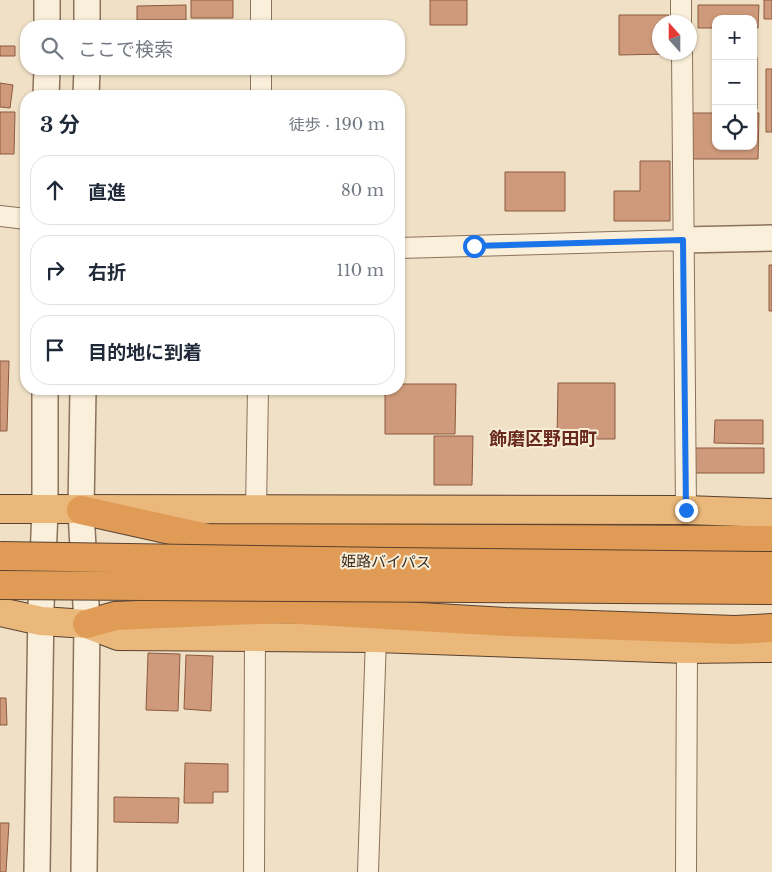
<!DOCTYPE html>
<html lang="ja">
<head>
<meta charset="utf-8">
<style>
  :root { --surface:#fff; --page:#f6f6f7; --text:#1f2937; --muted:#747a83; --line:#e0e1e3 }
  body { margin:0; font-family:"Libre Baskerville","Noto Sans JP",serif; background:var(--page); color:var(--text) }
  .controls { position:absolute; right:15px; top:15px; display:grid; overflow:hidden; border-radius:10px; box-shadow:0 1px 4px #0004 }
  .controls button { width:45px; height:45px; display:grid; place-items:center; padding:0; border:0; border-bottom:1px solid var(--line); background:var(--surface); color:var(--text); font:25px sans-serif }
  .compass { position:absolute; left:652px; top:15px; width:45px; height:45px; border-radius:50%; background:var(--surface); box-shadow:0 1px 4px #0004; rotate:339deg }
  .stop { position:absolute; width:15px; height:15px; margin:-11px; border:4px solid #1a73e8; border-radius:50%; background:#fff }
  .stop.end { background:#1a73e8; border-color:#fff; box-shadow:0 1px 5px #0008 }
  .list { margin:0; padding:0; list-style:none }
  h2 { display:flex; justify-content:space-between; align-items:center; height:65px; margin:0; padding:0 20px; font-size:21px }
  h2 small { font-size:16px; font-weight:400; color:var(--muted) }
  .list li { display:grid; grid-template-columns:32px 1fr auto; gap:15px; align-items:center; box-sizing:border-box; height:70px; margin:0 10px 10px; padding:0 10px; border:1px solid var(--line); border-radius:20px }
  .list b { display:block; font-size:19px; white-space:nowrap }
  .list em { font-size:16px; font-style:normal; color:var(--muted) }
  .icon { flex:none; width:28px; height:28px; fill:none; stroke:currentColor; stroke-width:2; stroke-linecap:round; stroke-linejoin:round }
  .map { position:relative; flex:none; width:772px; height:872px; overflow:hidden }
  .search { position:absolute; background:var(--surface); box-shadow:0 1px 4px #0004; left:20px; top:20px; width:385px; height:55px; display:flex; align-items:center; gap:12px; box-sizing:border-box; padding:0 18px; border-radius:20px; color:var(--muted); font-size:19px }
  .panel { position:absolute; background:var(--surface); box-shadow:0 1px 4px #0004; left:20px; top:90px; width:385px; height:305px; border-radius:20px }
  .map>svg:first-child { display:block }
  .building { fill:#cf9a7b; stroke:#8c5a40 }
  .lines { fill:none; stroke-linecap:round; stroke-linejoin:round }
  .minor-casing { stroke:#8c725b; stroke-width:22 }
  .tertiary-casing { stroke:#8c725b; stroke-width:28 }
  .trunk-casing { stroke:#59412f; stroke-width:30 }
  .motorway-casing { stroke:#59412f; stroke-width:30 }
  .minor { stroke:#faefda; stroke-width:20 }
  .tertiary { stroke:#faefda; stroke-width:25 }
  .trunk { stroke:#eab87a; stroke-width:28 }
  .motorway { stroke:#e09c56; stroke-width:28 }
  .motorway-bridge-casing { stroke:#59412f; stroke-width:30; stroke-linecap:butt }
  .motorway-bridge { stroke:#e09c56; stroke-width:28 }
  .route { stroke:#1a73e8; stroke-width:6 }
  .labels { text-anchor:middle; stroke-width:4; stroke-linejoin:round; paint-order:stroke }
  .street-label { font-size:15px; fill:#3b2b1f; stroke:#f7ecd6 }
  .quarter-label { font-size:18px; font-weight:bold; fill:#69291d; stroke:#f7ecd6 }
</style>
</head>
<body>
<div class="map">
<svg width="772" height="872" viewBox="0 0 772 872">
  <rect width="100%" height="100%" fill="#f0e1c6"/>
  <path class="building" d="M191,0H233V18H191Z
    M430,0H467V25H430Z
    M764,0H772V19H764Z
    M186,5V20H137V6Z
    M698,5H759L758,28H753V19H716V28H698Z
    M619,15H669V22H660V52H669V54L619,55Z
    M0,46H15V56H0Z
    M753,57H757V109H753Z
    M766,69H772V132H766Z
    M0,83L13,85L10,108L0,107Z
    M0,112H15L14,154H0Z
    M688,113H716V146H753V113H759L758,159H688Z
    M640,161H670V221H614V191H640Z
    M505,172H565V211H505Z
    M769,265H772V311H769Z
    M0,361H9L7,431H0Z
    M558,383H615V439H557Z
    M399,384H456L455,434H385V389H399Z
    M715,420H763V444L714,443Z
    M434,436H473L472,485H434Z
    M695,448H764V473H695Z
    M148,653L180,654L178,711L146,710Z
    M186,655L213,656L211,711L184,709Z
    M0,698H6L7,725H0Z
    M185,763L228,764V792H213V803H184Z
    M114,797L179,798L178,823L114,822Z
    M0,823H9L6,872H0Z"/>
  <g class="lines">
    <g class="minor-casing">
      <path id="minor" d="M681,0V22
        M261,26V0
        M682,52L686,510
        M261,96V69
        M0,216L26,219
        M399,248L683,240
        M256,510L258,389
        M254,872L255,636
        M368,872L376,638
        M686,872L687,649"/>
    </g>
    <g class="tertiary-casing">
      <path id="tertiary" d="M47,26V0
        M87,26V0
        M46,96L47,69
        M86,96L87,69
        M683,240L772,238
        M83,389L81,510L87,624L84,872
        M37,872L41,607L45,510V389"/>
    </g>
    <g class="trunk-casing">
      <path id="trunk" d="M0,509L686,510L772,513
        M0,612L41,621L87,624L118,636L376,638L687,649L772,648"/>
    </g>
    <g class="motorway-casing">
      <path id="motorway" d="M81,510L207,538L772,540
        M87,624L115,616L282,609L506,622L735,630L772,628"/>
    </g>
    <use href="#minor" class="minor"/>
    <use href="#tertiary" class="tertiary"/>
    <use href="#trunk" class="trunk"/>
    <use href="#motorway" class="motorway"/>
    <g class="motorway-bridge-casing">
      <path id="motorway-bridge" d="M0,556L391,562L772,566
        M0,585L772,590"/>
    </g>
    <use href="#motorway-bridge" class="motorway-bridge"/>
  </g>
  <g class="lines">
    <path class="route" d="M474,246L683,240L686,510"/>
  </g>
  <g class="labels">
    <g class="street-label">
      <text transform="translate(386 562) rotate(1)" y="5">姫路バイパス</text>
    </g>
    <g class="quarter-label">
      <text x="543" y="445">飾磨区野田町</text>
    </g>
  </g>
</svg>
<div class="controls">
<button>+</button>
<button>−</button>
<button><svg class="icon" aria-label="locate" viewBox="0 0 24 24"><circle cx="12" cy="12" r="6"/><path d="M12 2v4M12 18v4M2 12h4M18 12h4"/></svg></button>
</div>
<svg class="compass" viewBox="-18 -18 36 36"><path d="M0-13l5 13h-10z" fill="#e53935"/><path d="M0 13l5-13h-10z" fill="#747a83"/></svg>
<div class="stop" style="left:474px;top:246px"></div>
<div class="stop end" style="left:686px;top:510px"></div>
<div class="search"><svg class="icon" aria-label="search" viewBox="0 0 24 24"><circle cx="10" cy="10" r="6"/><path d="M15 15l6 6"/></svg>ここで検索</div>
<section class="panel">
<h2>3 分<small>徒歩 · 190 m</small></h2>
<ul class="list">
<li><svg class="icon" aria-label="ahead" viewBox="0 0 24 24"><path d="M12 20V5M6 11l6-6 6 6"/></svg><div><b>直進</b></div><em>80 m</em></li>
<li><svg class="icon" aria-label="right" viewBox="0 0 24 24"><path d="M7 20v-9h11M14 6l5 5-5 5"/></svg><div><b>右折</b></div><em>110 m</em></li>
<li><svg class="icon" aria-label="arrive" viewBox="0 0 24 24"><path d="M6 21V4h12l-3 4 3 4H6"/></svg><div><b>目的地に到着</b></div></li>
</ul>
</section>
</div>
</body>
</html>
